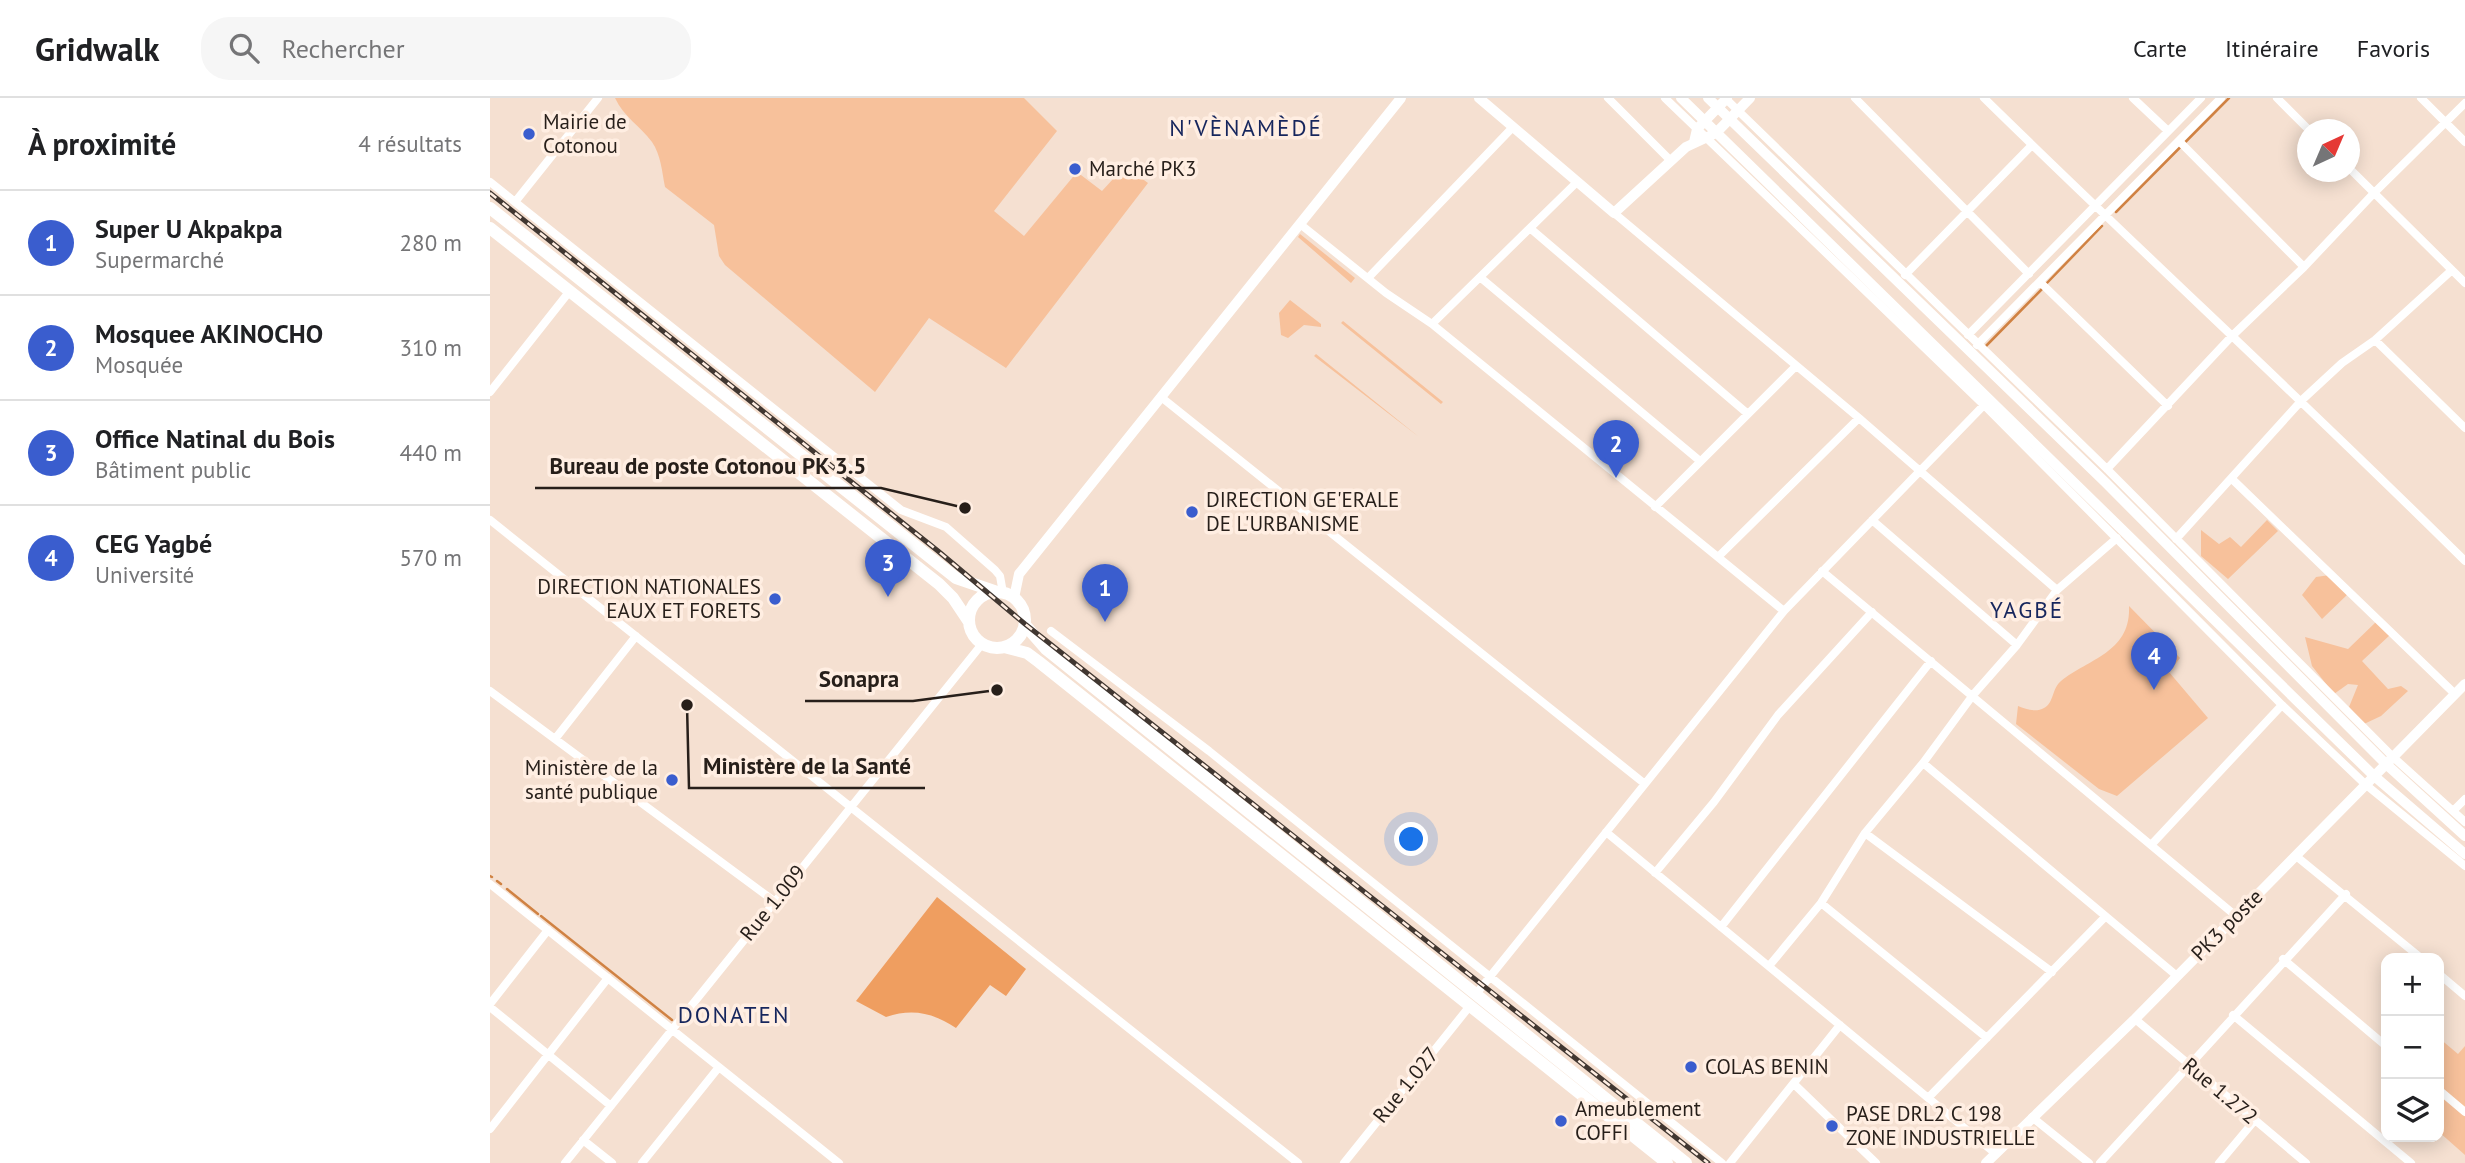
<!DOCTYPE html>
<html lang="fr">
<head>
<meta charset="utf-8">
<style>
  :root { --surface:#fff; --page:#f6f6f6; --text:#202124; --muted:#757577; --line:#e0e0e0; --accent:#3a5dce }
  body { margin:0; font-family:"PT Sans",sans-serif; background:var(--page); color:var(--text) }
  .controls { position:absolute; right:21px; bottom:21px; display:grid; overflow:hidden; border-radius:14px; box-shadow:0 4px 18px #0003 }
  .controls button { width:63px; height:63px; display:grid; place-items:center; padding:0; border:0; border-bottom:2px solid var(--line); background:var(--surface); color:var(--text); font:35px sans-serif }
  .compass { position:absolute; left:1807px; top:21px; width:63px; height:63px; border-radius:50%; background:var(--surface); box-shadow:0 4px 18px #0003; rotate:44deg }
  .you { position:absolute; left:922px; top:742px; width:24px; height:24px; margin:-18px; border:5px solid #fff; border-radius:50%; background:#1a73e8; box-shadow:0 0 0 10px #1a73e833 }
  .badge { display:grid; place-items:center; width:46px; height:46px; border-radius:50%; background:var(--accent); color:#fff; font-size:23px; font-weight:700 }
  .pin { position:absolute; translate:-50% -58px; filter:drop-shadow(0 2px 4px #0008) }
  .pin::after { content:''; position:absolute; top:37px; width:24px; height:21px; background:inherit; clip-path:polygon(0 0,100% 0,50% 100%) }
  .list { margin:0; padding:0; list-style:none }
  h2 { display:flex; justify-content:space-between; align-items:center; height:91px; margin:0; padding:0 28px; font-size:30px }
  h2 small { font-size:23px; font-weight:400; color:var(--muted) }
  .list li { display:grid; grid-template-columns:46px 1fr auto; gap:21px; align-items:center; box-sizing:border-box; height:105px; padding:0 28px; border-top:2px solid var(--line) }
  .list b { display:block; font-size:26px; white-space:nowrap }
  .list p { margin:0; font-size:23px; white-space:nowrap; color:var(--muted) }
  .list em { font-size:23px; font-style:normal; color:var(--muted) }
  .icon { flex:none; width:38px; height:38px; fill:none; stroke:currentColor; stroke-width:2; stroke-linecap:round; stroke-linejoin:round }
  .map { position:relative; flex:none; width:1975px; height:1065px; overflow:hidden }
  header { display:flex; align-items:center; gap:42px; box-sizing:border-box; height:98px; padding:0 35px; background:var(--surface); border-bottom:2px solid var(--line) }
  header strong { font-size:33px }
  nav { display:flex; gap:38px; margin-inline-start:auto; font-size:24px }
  .search { width:490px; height:63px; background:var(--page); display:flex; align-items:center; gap:18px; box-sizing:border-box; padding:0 24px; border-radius:28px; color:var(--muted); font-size:26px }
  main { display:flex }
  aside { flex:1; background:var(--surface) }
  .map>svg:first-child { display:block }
  .green { fill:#f7c19b }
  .forest { fill:#ef9e60 }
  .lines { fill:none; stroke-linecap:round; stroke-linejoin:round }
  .stream { stroke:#d08243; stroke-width:2.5 }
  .minor { stroke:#fff; stroke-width:8 }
  .tertiary { stroke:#fff; stroke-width:10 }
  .trunk { stroke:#fff; stroke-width:12 }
  .rail-casing { stroke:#413731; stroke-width:5 }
  .rail { stroke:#ffeee2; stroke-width:2.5; stroke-dasharray:8; stroke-linecap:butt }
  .poi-dot { fill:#3a5dce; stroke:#ffeee2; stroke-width:2.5 }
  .labels { text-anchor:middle; stroke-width:7; stroke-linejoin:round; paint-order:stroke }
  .poi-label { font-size:21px; fill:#271f1a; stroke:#ffeee2; text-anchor:start }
  .street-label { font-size:21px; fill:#271f1a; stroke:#ffeee2 }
  .neighbourhood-label { font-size:23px; letter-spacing:2px; fill:#16265d; stroke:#ffeee2 }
  .leader { fill:none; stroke:#271f1a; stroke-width:2.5 }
  .callout-dot { fill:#271f1a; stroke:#ffeee2; stroke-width:2.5 }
  .callout-label { font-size:23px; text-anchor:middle; font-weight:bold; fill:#271f1a; stroke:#ffeee2; stroke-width:7; stroke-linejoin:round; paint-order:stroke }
</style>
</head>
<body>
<header>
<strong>Gridwalk</strong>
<div class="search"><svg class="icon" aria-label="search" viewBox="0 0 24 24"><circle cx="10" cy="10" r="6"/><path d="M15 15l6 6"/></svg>Rechercher</div>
<nav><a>Carte</a><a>Itinéraire</a><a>Favoris</a></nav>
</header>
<main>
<aside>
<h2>À proximité<small>4 résultats</small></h2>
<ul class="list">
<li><span class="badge">1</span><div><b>Super U Akpakpa</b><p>Supermarché</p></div><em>280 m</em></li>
<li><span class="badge">2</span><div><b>Mosquee AKINOCHO</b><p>Mosquée</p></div><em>310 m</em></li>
<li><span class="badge">3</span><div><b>Office Natinal du Bois</b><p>Bâtiment public</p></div><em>440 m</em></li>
<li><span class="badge">4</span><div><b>CEG Yagbé</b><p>Université</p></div><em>570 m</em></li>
</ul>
</aside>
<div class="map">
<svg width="1975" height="1065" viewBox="0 0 1975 1065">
  <rect width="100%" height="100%" fill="#f5e0d1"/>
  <path class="green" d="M125,0H534L567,33L504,113L534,138L587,74L612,93L635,68L658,85L516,270L439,220L385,294L235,167L229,158L224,127L175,89C172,74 171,57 162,44C150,28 134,19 125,0Z
    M810,136L865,180L861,185L808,139Z
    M800,202L831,226V229L814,227L798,240L791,237L789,215Z
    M853,223L953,304L951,306L851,225Z
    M826,256L929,339L824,258Z
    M1777,422L1788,433L1738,481L1711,458V432L1729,446L1740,439L1751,449Z
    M1840,477L1858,496L1832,521L1812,497L1826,479Z
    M1639,508L1690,560L1679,574L1718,620L1627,698L1609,691L1526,626L1528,608C1536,611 1546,615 1554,610C1564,605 1562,590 1571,583C1600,560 1641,554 1639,508Z
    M1887,523L1900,537L1872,563L1898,591L1911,588L1918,593L1891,618L1874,626L1859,609L1868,587L1858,586L1844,596L1822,568L1815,539L1858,551Z
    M1949,940L1968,956L1975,948V1057L1949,1034Z"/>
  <path class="forest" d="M447,799L536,871L516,898L500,887L466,930C443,915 423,910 396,919L366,903Z"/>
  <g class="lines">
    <path class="stream" d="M1626,114L1739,0
      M1556,186L1612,128
      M1495,249L1552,191
      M0,778L2,779
      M7,783L11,786
      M17,791L48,816
      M51,818L182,922"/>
    <path class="minor" d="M1118,0L1180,62
      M1175,0L1494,307L1792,607L1875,686L1975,768
      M1235,0L1617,371L1903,659L1975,724
      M1365,0L1539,176
      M1494,0C1653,156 1817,306 1975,463
      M1643,0L1678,33
      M1787,0L1819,32
      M1931,0L1975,44
      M1690,44L1814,169
      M1860,71L1975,185
      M0,84L411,412L456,429L505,472L510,478L513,495
      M25,104L108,0
      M1124,115L1369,320L1567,492
      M810,126L896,195L942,226L1294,513
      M1041,131L1258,316
      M1415,177L1542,47
      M879,179L1023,29
      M991,180L1210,363
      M1551,185L1678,308
      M942,226L1086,85
      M1478,237L1711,0
      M1885,242L1975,330
      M1487,247L1731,0
      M0,294L79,194
      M671,299L1155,686
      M1617,371L1741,239L1814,169L1884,95L1975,5
      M1742,381L1965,596
      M1165,409L1306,268
      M0,422L808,1065
      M1382,422L1527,547
      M1686,441L1812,302L1852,265L1885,242L1962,172
      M1228,459L1369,320
      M1332,473L1746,818
      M561,533L719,653L1232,1065
      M0,593L284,803
      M65,641L146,538
      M1433,665L1687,878
      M1963,713L1975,701
      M1116,734L1506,1056
      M1375,735L1562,874
      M1662,746L1792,607
      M1806,758L1931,860
      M1165,775L1224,704L1288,617L1382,514
      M0,786L349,1065
      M1331,805L1497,940
      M1231,829L1441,563
      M1793,861L1896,948
      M1279,868L1331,805L1375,735L1433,665L1483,597L1527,547L1567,492L1627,440
      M1949,876L1975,898
      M986,896L1294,513L1494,307
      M0,906L58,832
      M0,909L121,1008
      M1743,917L1921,1065
      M1645,921L1816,1065
      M1305,987L1386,1065
      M1949,992L1975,1014
      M1438,1000L1615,819
      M1542,1019L1599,1065
      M0,1031L118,880
      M93,1042L122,1065
      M75,1065L492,546
      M152,1065L229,969
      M854,1065L979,909
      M1240,1065L1350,927
      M1610,1065L1856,796
      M1729,1065L1765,1022"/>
    <path class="tertiary" d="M989,0L1124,115L1196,49L1226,35L1260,0
      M1191,0L1883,677L1975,756
      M1218,0L1615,384L1895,665L1975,738
      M1204,44L1207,31L1237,0
      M524,500L529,476L911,0
      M1496,1065L1645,921L1975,586"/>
    <path class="trunk" d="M0,110L466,480L507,494
      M0,130L449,486L463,500L479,524
      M479 522a28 28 0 1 1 56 0a28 28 0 1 1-56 0Z
      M535,527L556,551L1196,1065
      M514,549L537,555L549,564L1177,1065"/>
    <g class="rail-casing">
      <path id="rail" d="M0,95L448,453L535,526L1218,1065"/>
    </g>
    <use href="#rail" class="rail"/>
  </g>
  <g class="poi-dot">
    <circle cx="39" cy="36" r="7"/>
    <circle cx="585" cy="71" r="7"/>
    <circle cx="702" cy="414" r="7"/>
    <circle cx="285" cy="501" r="7"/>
    <circle cx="182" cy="682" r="7"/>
    <circle cx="1201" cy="969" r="7"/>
    <circle cx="1071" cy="1023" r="7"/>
    <circle cx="1342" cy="1028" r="7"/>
  </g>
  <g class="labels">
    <g class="poi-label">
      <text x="53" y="31">Mairie de<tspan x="53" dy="24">Cotonou</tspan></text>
      <text x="599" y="78">Marché PK3</text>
      <text x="716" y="409">DIRECTION GE'ERALE<tspan x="716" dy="24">DE L'URBANISME</tspan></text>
      <text x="271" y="496" text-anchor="end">DIRECTION NATIONALES<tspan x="271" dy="24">EAUX ET FORETS</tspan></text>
      <text x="168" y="677" text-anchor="end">Ministère de la<tspan x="168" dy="24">santé publique</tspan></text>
      <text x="1215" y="976">COLAS BENIN</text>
      <text x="1085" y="1018">Ameublement<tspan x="1085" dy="24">COFFI</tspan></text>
      <text x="1356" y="1023">PASE DRL2 C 198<tspan x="1356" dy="24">ZONE INDUSTRIELLE</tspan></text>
    </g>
    <g class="street-label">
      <text transform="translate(283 805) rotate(-51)" y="7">Rue 1.009</text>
      <text transform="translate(1737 827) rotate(-45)" y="7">PK3 poste</text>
      <text transform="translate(916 987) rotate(-51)" y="7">Rue 1.027</text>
      <text transform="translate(1730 993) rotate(40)" y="7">Rue 1.272</text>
    </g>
    <g class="neighbourhood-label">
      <text x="756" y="38">N'VÈNAMÈDÉ</text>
      <text x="1537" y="520">YAGBÉ</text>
      <text x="244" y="925">DONATEN</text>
    </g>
  </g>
  <path class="leader" d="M475 410L391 390H45M507 592L423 603H315M197 607L199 690H435"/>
  <g class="callout-dot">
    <circle cx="475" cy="410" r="7"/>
    <circle cx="507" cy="592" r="7"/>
    <circle cx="197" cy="607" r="7"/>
  </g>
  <g class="callout-label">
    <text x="218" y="376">Bureau de poste Cotonou PK 3.5</text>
    <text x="369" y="589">Sonapra</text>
    <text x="317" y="676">Ministère de la Santé</text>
  </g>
</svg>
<div class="controls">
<button>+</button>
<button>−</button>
<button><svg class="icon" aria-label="layers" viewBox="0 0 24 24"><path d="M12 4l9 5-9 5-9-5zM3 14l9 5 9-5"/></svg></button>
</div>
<svg class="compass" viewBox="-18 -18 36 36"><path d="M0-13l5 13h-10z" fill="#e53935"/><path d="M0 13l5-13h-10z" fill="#757577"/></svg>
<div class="you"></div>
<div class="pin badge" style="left:615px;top:524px">1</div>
<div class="pin badge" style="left:1126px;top:380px">2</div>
<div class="pin badge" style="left:398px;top:499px">3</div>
<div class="pin badge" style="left:1664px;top:592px">4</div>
</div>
</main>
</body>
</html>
